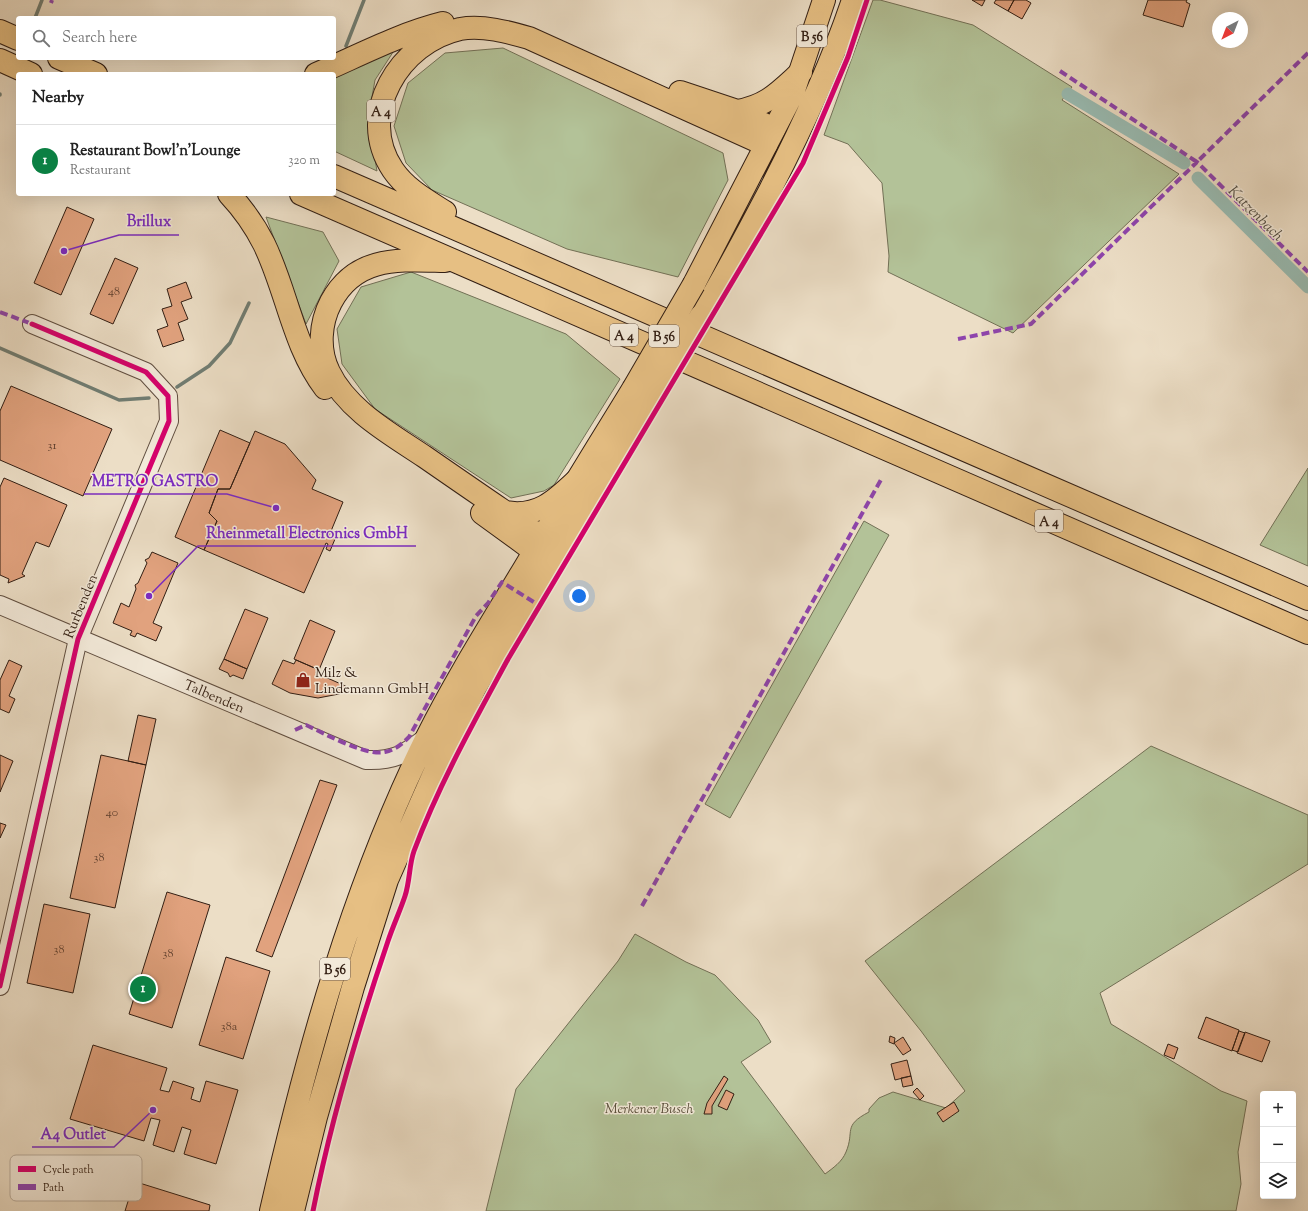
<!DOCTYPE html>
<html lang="en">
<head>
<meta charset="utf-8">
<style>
  :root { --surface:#fff; --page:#f6f6f6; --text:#222; --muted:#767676; --line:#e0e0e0; --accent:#0b8043 }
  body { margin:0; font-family:"Sorts Mill Goudy",serif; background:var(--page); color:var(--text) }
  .controls { position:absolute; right:12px; bottom:12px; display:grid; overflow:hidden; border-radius:4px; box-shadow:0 4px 16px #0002 }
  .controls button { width:36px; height:36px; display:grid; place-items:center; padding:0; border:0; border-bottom:1px solid var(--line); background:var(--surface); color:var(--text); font:20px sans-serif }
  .compass { position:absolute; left:1212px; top:12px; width:36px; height:36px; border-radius:50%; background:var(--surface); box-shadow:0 4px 16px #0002; rotate:222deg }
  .you { position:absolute; left:579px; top:596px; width:14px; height:14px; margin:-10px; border:3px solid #fff; border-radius:50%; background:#1a73e8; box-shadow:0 0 0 6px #1a73e833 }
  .badge { display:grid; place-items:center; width:26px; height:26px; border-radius:50%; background:var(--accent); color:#fff; font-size:13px; font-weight:700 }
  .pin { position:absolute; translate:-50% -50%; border:2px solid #fff; box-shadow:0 1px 4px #0006 }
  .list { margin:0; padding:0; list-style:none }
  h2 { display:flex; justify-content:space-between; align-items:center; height:52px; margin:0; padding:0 16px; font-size:17px }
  h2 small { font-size:13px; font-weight:400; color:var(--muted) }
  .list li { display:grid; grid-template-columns:26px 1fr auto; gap:12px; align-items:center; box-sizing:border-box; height:72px; padding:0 16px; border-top:1px solid var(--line) }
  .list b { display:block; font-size:15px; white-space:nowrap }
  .list p { margin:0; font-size:13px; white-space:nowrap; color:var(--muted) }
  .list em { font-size:13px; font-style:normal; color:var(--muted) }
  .icon { flex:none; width:22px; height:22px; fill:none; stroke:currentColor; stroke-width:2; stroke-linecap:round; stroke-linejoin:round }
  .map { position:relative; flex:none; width:1308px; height:1211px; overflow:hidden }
  .search { position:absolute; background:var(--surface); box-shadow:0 4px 16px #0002; left:16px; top:16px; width:320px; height:44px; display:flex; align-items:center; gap:10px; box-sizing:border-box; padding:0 14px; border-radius:4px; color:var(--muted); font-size:15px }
  .panel { position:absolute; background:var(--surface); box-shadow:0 4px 16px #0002; left:16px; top:72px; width:320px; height:124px; border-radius:4px }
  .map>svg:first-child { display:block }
  .green { fill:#b3c298; stroke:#727056 }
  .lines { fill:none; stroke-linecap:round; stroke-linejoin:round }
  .stream { stroke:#707d73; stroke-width:3.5 }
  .canal { stroke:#99bcb3; stroke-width:13 }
  .building { fill:#e1a27e; stroke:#321e13 }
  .minor-casing { stroke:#604e40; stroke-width:20 }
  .major-casing { stroke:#321e13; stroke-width:24 }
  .highway-casing { stroke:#321e13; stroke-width:24 }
  .minor { stroke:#f3eada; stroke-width:18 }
  .major { stroke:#e6bf83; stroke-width:22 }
  .highway { stroke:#e6bf83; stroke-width:22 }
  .major-bridge-casing { stroke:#321e13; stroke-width:24; stroke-linecap:butt }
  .major-bridge { stroke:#e6bf83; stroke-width:22 }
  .quiet { stroke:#8e44ad; stroke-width:4; stroke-dasharray:8 4; stroke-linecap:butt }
  .cycleway-casing { stroke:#f3eada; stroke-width:8 }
  .cycleway { stroke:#d6006c; stroke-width:5 }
  .labels { text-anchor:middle; stroke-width:3; stroke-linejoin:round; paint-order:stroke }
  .number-label { font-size:12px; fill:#5e3f2e }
  .shield { fill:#f3eada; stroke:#6c5b4f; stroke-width:1 }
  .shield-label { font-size:13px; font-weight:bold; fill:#321e13 }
  .street-label { font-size:14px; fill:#321e13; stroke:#f3eada }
  .poi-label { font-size:14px; fill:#321e13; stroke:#f3eada; text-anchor:start }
  .park-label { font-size:14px; font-style:italic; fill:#594f3b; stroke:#f3eada }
  .water-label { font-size:15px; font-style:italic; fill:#514d43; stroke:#f3eada }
  .key { fill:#f3eada; stroke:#b9ad9e; stroke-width:1 }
  .key-label { font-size:11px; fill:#321e13 }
  .leader { fill:none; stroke:#7b2cbf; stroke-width:1.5 }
  .callout-dot { fill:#7b2cbf; stroke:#f3eada; stroke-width:1.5 }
  .callout-label { font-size:15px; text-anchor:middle; font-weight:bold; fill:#7b2cbf; stroke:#f3eada; stroke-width:3; stroke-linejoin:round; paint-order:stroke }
</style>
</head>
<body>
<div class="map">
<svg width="1308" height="1211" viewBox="0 0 1308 1211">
  <rect width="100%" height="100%" fill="#ecdec6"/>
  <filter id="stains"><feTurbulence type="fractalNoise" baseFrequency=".005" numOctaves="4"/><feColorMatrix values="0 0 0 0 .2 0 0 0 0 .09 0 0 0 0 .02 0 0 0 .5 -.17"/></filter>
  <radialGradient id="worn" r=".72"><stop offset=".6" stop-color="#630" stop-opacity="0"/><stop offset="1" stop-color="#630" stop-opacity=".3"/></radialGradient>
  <path class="green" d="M873,0H880L973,25L1072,87L1062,100L1179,174L1013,333L888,272L889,256L882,183L848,144L824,135Z
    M397,46L375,80L368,119L377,171L334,151V74Z
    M503,48L723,153L728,180L678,277L567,249L432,190L406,163L394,126L408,83L445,53Z
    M266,217L323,232L339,261L306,324Z
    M411,272L566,334L620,379L554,485L544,491L511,498L375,409L342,364L337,329L361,287Z
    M1308,468V566L1260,545Z
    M864,521L889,535L730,818L705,804Z
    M1151,746L1308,815V864L1100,993L1111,1024L1221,1091L1247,1101L1238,1152L1241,1184L1236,1211H486L516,1089L618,961L635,934L686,962L715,975L758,1020L771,1042L741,1062L825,1174C833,1168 842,1162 846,1152C855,1131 842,1126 869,1112V1109L879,1098L893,1092L946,1108L965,1091L921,1031L865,961Z"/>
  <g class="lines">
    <path class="stream" d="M35,18L42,0
      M346,46L364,0
      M0,95V94
      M0,348L119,400L149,398
      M177,387L209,366L230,343L249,303"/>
    <path class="canal" d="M1068,94L1184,163
      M1198,178L1308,287"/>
  </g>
  <path class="building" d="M972,0H985L982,6Z
    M996,0H1014L1008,11L994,3Z
    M1014,0H1026L1031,3L1022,19L1008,11Z
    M1148,0H1187L1186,2L1190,4L1183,27L1143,15Z
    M67,207L94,219L61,295L34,283Z
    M115,258L138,268L113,324L90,314Z
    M186,282L192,298L181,302L188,319L178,323L184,340L163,347L157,330L168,326L162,309L172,306L167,289Z
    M11,386L112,429L83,496L0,460V411Z
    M220,430L250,443L230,489H218L209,513L217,521L204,550L175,537Z
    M255,431L285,444L316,480L312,489L343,502L329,536L335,539L330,551L326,549L328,544L326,543L304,593L204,550L217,521L209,513L218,489H230Z
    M4,478L67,505L49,547L36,542L22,574L25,576L8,583L9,579L0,575V487Z
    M152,552L178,563L153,623L162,627L156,641L137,633L135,637L130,635L132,631L113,623L121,603L129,607L136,589L135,585L138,583L147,563L145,560L149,558Z
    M245,609L268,618L247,669L224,659Z
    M310,620L335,631L319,670L294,659Z
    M224,659L247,669L243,679L233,675L230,677L228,673L219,669Z
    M9,660L22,666L9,696L15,699L9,713L0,709V680Z
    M283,660L294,664L296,660L317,669L316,673L350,688L339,694L318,698L290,693L272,684Z
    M138,715L156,719L146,765L128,761Z
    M0,755L13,761L0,792Z
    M101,755L146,765L115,908L70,898Z
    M320,780L337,785L272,957L256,951Z
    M0,823L6,825L0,838Z
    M167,892L210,905L172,1028L129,1014Z
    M44,904L90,914L73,993L27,983Z
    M226,957L270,971L243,1059L199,1045Z
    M1206,1017L1239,1030L1232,1051L1198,1038Z
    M1239,1031L1245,1033L1238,1052L1232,1050Z
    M1245,1032L1270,1041L1262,1062L1237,1053Z
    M890,1036L895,1038L894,1044L889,1042Z
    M903,1037L911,1050L903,1055L894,1043Z
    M1168,1044L1178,1048L1174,1059L1164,1055Z
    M93,1045L167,1068L160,1090L169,1092L173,1081L194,1088L191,1099L200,1102L206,1081L238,1090L216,1164L184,1154L191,1130L182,1127L174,1152L153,1145L160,1120L151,1118L144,1141L70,1119Z
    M907,1060L911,1076L895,1080L891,1064Z
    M724,1076L728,1079L712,1106V1114H704L707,1103Z
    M911,1076L913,1085L903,1087L901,1078Z
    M917,1088L924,1096L920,1100L913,1092Z
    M726,1090L734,1094L727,1110L718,1106Z
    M954,1102L959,1111L943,1122L937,1113Z
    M117,1176L210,1205L209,1211H125L130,1195L113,1190Z"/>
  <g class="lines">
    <g class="minor-casing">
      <g id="minor">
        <path id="s1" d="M0,605L366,760C396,761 404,754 427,737"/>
        <path d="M0,986L78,639L169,421L168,396L146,372L32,324"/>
      </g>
    </g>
    <g class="major-casing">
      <path id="major" d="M694,284L793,93L824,0
        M701,316C726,274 748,232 770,190C802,128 831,66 853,0
        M271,1211C308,1049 353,887 427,737C459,673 498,613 534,552C566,497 600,443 633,389
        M293,1211L316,1117L353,987L387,880L440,760L475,688L524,605L651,399"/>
    </g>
    <g class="highway-casing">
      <path id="highway" d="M0,31L18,39
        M59,58L96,74
        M0,60L31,74
        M316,74C358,56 399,34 443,23
        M680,92L737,111L774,129
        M737,111C767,106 779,92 801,72
        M334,176L1308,599
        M229,194C243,209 255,226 264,244C287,291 293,346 325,388
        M301,194L1308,633
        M445,212C426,200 406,189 393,170C355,114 400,42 460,29C483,25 508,32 529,38L766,145
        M445,261C400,260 356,255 331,302C320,323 318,350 329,372C347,410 391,434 425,457C464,484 503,511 542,537
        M505,512C537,518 555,501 576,481
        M482,513L534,551"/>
    </g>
    <use href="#minor" class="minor"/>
    <use href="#major" class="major"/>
    <use href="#highway" class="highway"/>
    <g class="major-bridge-casing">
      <path id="major-bridge" d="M633,389L694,284
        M651,399L701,316"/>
    </g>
    <use href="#major-bridge" class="major-bridge"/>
    <path class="quiet" d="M51,3L52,0
      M1060,71L1197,162L1308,53
      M0,312L32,324
      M958,339L1031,324L1197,162L1308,272
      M295,730L306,725C326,734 364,756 385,752C395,750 402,744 409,737L476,616L488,603L502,582L540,606
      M642,906L882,478"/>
    <g class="cycleway-casing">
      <path id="cycleway" d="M0,986L78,639L169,421L168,396L146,372L32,324
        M313,1211C331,1120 358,1029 388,941C393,926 400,911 405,896C410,881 409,865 414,851C439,784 474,722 508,659L803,163L848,57L867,0"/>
    </g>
    <use href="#cycleway" class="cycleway"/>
  </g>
  <defs>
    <g id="shop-bare" transform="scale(1.2)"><path d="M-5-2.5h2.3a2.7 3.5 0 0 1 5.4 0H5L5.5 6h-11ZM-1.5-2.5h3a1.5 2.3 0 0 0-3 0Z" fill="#8f2418" stroke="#f3eada" stroke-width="2.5" paint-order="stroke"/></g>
  </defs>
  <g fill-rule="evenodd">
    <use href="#shop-bare" x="303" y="680"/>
  </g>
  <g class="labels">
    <g class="number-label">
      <text x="114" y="295">48</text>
      <text x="52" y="449">31</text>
      <text x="112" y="816">40</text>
      <text x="99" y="861">38</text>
      <text x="59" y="953">38</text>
      <text x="168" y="957">38</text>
      <text x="229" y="1030">38a</text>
    </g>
    <g class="shield">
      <rect x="797" y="25" width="30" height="22" rx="3"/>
      <rect x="367" y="100" width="28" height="22" rx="3"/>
      <rect x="610" y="324" width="28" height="22" rx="3"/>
      <rect x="649" y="325" width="30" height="22" rx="3"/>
      <rect x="1035" y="510" width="28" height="22" rx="3"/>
      <rect x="320" y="958" width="30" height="22" rx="3"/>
    </g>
    <g class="shield-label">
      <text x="812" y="41">B 56</text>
      <text x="381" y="116">A 4</text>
      <text x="624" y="340">A 4</text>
      <text x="664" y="341">B 56</text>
      <text x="1049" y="526">A 4</text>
      <text x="335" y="974">B 56</text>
    </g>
    <g class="street-label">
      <text transform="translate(80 606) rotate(-68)" y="5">Rurbenden</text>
      <text dy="5" stroke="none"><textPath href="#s1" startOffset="233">Talbenden</textPath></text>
    </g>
    <g class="poi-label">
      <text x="315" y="677">Milz &amp;<tspan x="315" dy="16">Lindemann GmbH</tspan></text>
    </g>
    <g class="park-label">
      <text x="649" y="1113">Merkener Busch</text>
    </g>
    <g class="water-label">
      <text transform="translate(1256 213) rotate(45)" y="5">Katzenbach</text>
    </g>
  </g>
  <rect x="10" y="1155" width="132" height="46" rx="6" class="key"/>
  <rect x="18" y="1166" width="18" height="6" fill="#d6006c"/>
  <rect x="18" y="1184" width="18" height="6" fill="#8e44ad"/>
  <g class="key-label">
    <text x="43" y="1173">Cycle path</text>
    <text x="43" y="1191">Path</text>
  </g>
  <path class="leader" d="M64 251L119 235H179M276 508L227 494H84M149 596L198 546H416M153 1110L114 1147H32"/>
  <g class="callout-dot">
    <circle cx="64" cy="251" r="4"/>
    <circle cx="276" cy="508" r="4"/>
    <circle cx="149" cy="596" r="4"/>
    <circle cx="153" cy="1110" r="4"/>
  </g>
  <g class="callout-label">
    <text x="149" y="226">Brillux</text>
    <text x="155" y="486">METRO GASTRO</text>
    <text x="307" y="538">Rheinmetall Electronics GmbH</text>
    <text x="73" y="1139">A4 Outlet</text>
  </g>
  <rect width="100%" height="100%" filter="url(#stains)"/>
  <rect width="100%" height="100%" fill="url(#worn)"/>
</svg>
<div class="controls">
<button>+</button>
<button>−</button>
<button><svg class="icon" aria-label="layers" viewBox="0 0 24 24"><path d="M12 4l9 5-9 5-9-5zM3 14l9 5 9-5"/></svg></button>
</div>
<svg class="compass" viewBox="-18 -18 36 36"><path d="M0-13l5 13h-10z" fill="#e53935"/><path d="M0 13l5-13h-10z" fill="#767676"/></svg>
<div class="you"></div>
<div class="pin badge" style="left:143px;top:989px">1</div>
<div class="search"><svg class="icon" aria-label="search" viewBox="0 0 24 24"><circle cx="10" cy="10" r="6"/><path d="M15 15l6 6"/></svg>Search here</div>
<section class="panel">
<h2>Nearby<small></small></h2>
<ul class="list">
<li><span class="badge">1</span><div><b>Restaurant Bowl'n'Lounge</b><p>Restaurant</p></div><em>320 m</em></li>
</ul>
</section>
</div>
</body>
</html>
